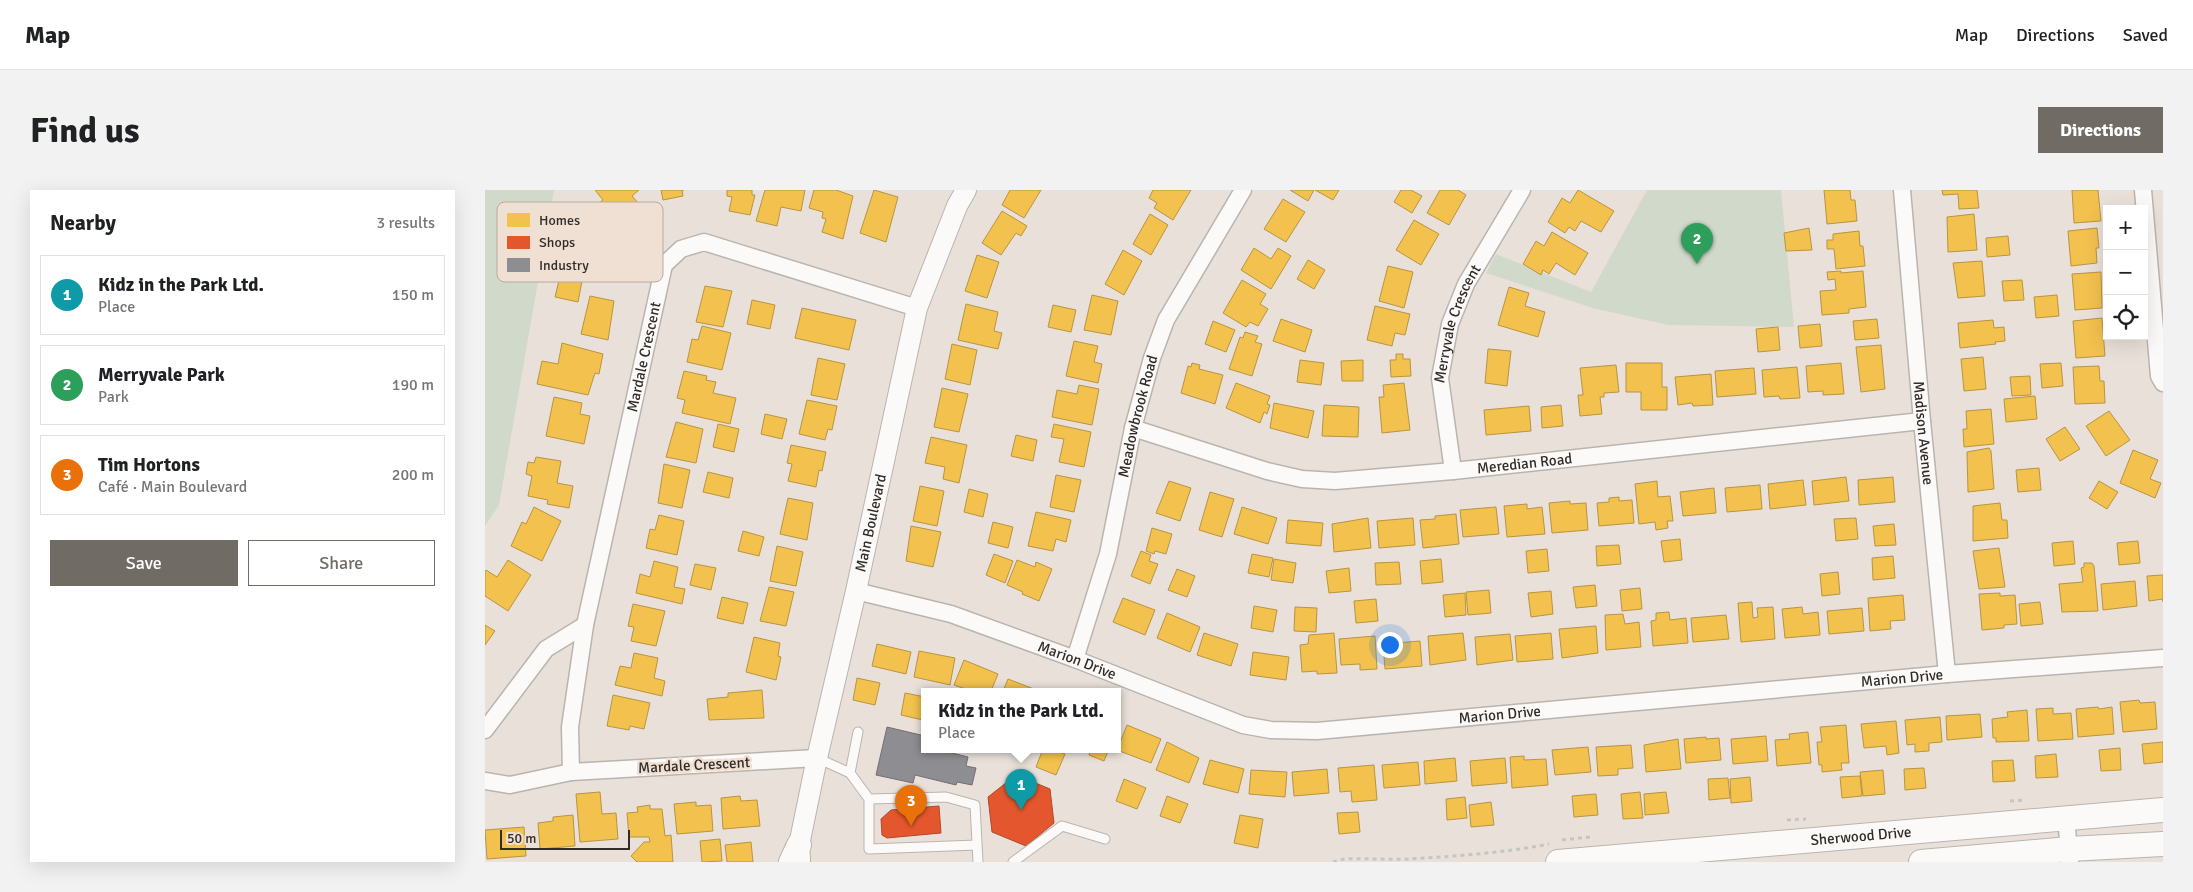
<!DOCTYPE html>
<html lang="en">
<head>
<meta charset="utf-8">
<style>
  :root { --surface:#fff; --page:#f2f2f2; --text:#202124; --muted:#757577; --line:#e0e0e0; --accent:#716b65 }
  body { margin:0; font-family:Signika,sans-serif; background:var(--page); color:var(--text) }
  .controls { position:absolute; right:15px; top:15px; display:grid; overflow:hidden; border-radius:0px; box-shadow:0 5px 20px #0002 }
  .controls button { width:45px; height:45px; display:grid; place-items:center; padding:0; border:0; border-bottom:1px solid var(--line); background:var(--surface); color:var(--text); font:25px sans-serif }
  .scale { position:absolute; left:15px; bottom:12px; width:130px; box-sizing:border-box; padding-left:5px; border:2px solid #312c27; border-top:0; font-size:14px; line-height:18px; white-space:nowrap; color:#312c27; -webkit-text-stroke:4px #efe0d3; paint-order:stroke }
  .you { position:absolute; left:904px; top:454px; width:18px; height:18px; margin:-12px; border:4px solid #fff; border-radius:50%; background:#1a73e8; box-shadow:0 0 0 8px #1a73e833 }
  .badge { display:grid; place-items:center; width:32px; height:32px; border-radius:50%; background:var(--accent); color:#fff; font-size:16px; font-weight:700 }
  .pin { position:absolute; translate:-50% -41px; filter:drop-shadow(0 1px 2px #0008) }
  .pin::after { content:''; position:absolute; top:26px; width:18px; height:15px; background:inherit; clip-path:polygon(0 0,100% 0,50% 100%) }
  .popup { position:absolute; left:436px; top:498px; width:200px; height:65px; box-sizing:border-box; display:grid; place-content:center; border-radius:0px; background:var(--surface); filter:drop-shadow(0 1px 4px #0005); font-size:16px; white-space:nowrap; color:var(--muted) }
  .popup b { font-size:19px; color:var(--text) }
  .popup::after { content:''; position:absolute; left:50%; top:100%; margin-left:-10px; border:10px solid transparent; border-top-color:var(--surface) }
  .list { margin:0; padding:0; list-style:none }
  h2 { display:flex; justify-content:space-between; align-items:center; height:65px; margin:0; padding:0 20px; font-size:21px }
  h2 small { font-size:16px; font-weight:400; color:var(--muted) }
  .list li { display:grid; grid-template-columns:32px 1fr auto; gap:15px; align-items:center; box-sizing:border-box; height:80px; margin:0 10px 10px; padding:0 10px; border:1px solid var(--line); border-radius:0px }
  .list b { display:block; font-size:19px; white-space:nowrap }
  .list p { margin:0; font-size:16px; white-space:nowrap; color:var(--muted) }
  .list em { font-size:16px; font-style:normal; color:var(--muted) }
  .actions { display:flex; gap:10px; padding:15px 20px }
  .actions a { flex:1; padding:11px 0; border:1px solid var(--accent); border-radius:0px; text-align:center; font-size:18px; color:var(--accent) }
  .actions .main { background:var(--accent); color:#fff }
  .icon { flex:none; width:28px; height:28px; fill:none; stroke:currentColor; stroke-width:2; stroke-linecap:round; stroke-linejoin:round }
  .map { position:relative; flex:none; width:1678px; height:672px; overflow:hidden; border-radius:0px }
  header { display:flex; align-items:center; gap:30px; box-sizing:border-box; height:70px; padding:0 25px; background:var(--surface); border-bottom:1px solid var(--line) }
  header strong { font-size:24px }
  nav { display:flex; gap:28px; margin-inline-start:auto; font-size:18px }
  .intro { display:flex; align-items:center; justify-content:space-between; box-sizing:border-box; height:120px; padding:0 30px }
  h1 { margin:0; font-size:35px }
  .button { padding:12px 22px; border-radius:0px; background:var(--accent); color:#fff; font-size:18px; font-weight:700 }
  main { display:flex; gap:30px; padding:0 30px }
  aside { flex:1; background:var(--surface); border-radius:0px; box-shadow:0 5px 20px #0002 }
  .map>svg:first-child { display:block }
  .green { fill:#d1d9cb }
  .homes { fill:#f2c14e; stroke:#b89442 }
  .shops { fill:#e4572e; stroke:#ae4a2c }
  .industry { fill:#8d8d92; stroke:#717072 }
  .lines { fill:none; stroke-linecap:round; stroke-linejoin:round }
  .service-casing { stroke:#bab4ae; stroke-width:11 }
  .minor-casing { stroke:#bab4ae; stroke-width:19 }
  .tertiary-casing { stroke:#bab4ae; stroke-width:22 }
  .secondary-casing { stroke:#bab4ae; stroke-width:26 }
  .path { stroke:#c7c4c2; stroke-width:3; stroke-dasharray:4 4; stroke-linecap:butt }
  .service { stroke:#fcfaf9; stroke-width:9 }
  .minor { stroke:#fcfaf9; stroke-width:16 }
  .tertiary { stroke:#fcfaf9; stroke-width:20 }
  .secondary { stroke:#fcfaf9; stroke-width:24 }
  .labels { text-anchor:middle; stroke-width:5; stroke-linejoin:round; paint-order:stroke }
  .street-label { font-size:15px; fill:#312c27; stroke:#efe0d3 }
  .key { fill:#efe0d3; stroke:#b6aa9f; stroke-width:1 }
  .key-label { font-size:14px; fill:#312c27 }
</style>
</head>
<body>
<header>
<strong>Map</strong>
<nav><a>Map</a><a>Directions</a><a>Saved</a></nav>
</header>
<div class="intro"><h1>Find us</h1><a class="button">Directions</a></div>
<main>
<aside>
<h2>Nearby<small>3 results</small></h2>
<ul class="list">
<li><span class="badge" style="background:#0f9aa8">1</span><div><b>Kidz in the Park Ltd.</b><p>Place</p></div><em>150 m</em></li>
<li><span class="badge" style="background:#2e9e5b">2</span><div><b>Merryvale Park</b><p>Park</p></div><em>190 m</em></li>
<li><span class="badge" style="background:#e8710a">3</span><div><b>Tim Hortons</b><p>Café · Main Boulevard</p></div><em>200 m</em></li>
</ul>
<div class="actions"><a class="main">Save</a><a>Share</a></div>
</aside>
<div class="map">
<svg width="1678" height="672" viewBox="0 0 1678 672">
  <rect width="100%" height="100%" fill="#e9e1d9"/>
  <path class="green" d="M0,0H69L14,315L0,336Z
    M1162,0H1296L1309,137L1183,135L1108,118L1001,83L1011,64L1106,102Z"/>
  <path class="homes" d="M110,0H154L147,6L159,20L138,37L114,13L118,10Z
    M176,0H199H197L198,6L178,10Z
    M242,0H267V5H270L265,25L244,21L247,7L242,6Z
    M280,0H320L316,21L296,17L292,36L271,31Z
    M329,0H351L368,6L358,49L337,42L341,29L337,28L338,22L324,18Z
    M389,0L413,7L401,52L375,43Z
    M525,0H556L539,28L517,15Z
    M668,0H706L688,30L669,18L672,13L664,8Z
    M805,0H829L823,11Z
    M830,0H854L848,10Z
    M916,0H926L937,6L927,23L909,12Z
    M955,0H973L981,5L964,35L942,23Z
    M1093,0L1129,21L1116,42L1096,31L1090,41L1084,37L1080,43L1063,32L1077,8L1085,13Z
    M1339,0H1365L1366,10H1370L1372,31L1342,34Z
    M1457,0H1492L1494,18L1474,19L1473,4L1458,5Z
    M1587,0H1613L1616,31L1589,33Z
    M798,9L820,22L801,52L779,39Z
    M517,21L542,36L536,46L531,43L516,65L497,53Z
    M665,24L683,35L666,65L648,54Z
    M1489,24L1492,60L1463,62L1462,27Z
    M74,25L104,30L99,51L70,44Z
    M929,30L954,44L936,75L911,60Z
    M1324,38L1327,60L1301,61L1299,43Z
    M1612,38L1614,58H1611L1612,73L1586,76L1583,41Z
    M1374,41L1375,56H1378L1380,76L1351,79L1349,59H1342V50H1348V44Z
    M1067,42L1103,63L1090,85L1071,73L1064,84L1058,80L1056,85L1038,74L1051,51L1059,56Z
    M1523,46L1525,65L1502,67L1501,48Z
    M103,50L135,57L128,89L98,84L99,82L90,80L93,64L99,65Z
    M769,58L786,69L793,58L806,66L786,99L756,80Z
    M638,60L657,71L639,105L620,94Z
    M492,65L514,72L502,108L480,101Z
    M823,70L840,80L829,99L812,89Z
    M1497,71L1500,106L1473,108L1468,73Z
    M903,76L928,82L919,118L894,111Z
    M1356,81V83L1378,81L1381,117L1364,119V123L1337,125L1335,101L1351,100L1350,89L1343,90L1342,82Z
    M1616,82L1617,118L1590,120L1587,84Z
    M75,86L97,91L93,112L70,107Z
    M757,90L781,104L775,114L783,119L773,136L765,132L761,137L738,123Z
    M1537,90L1539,110L1519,111L1517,91Z
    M220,96L247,101L238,137L211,132Z
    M1024,97L1044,103L1040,116L1060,122L1053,147L1013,135Z
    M607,105L633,111L626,145L599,140Z
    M1572,105L1574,126L1551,128L1549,107Z
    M105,106L129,111L123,150L96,144Z
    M267,110L290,115L285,139L262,134Z
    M481,114L513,122L509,141L517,143L513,159L473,150Z
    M568,115L591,120L586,142L563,137Z
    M890,116L925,124L920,145L910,143L907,156L882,150Z
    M317,118L371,130L364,160L310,148Z
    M1617,128L1620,166L1591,168L1588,131Z
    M796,129L827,140L820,162L788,151Z
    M1392,129L1394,148L1370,150L1368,131Z
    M1508,130L1509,138L1519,137L1520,151L1510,152L1511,154L1475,158L1473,133Z
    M728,131L750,140L741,162L720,154Z
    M1335,134L1337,156L1315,158L1313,136Z
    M217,136L246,143L237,180L202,172L207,149L213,150Z
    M1293,137L1295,160L1273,162L1271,139Z
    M760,142L773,146L770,152L777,154L767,186L744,179L755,147L758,148Z
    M589,151L613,156L609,172L617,174L613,193L581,186Z
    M77,153L118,164L114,184L110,183L103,205L52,194L57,171L73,174Z
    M467,154L492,160L485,195L460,189Z
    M1396,155L1400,199L1376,202L1371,157Z
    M1003,159L1026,161L1022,196L1000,193Z
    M911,164H918V169H925L926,186L906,187L905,170H911Z
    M1498,167L1501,199L1479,201L1476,169Z
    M333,168L360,174L352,210L326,205Z
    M815,170L839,173L836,195L812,192Z
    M878,170V191H857L856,171Z
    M707,173L715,175L714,179L738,185L730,214L696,203L703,176L706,177Z
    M1141,173H1177V197H1182V220H1156V202H1141Z
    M1356,173L1359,204L1338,205V201L1323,202L1321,176Z
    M1576,173L1578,196L1557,198L1555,174Z
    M1131,175L1134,202L1119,203V207H1115L1117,224L1095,226L1093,205H1098L1095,178Z
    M1614,176L1615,191H1619L1620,213L1590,214L1588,177Z
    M1312,177L1315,208L1295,209L1294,206L1279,207L1277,180Z
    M1269,178L1271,204L1232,207L1230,181Z
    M199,181L222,186L221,190L231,192L228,203L251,208L245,234L197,223L200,210L192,208Z
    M1226,184L1228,215L1208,216L1207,213L1193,215L1190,187Z
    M1545,186L1546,205L1527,206L1525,187Z
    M751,193L785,206L782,214L785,215L782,224L779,222L775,233L741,218Z
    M919,193L925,240L897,243L894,207H899L898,195Z
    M594,195L614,199L607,235L567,227L572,200L592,204Z
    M457,198L483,204L474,242L449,237Z
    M1550,206L1552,229L1521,232L1519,209Z
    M69,207L97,213L95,224L105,226L99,254L61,246Z
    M322,210L352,216L347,240L343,239L340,250L314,244Z
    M789,213L829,221L823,248L785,238Z
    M839,215L874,217L873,247L837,246Z
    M1076,215L1078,236L1057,238L1056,217Z
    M1044,216L1046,241L1001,245L999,220Z
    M1506,219L1509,254L1479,257L1478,239H1482L1481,221Z
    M1624,221L1645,250L1621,266L1601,236Z
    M280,224L302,229L297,249L276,244Z
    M191,232L218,239L211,273L181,267Z
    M233,234L254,239L249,262L228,257Z
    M569,234L606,242L599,277L574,272L579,249L566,247Z
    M1580,237L1595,259L1575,271L1561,249Z
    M531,245L552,250L548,271L526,266Z
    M446,247L482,255L474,293L458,289L460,277L440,273Z
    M306,255L341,262L337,281L334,280L331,297L303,291L307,274L302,273Z
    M1504,258L1506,261L1509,299L1483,302L1482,262Z
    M1648,260L1673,270L1665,289L1676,293L1670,308L1635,293Z
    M51,267L76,271L72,293L88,296L84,318L62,314L63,310L43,306L47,286L41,284L43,272L49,273Z
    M179,274L205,280L197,318L173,313Z
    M1554,278L1556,300L1533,302L1531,280Z
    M223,282L248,288L244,308L218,302Z
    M571,285L596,290L589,322L565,317Z
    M1361,287L1364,311L1329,315L1327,291Z
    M1408,287L1410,312L1374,315L1373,290Z
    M1318,290L1321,315L1285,319L1283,294Z
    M684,291L706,298L695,331L671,323Z
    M1172,291L1173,307L1185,306L1188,331H1182L1183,338L1171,340L1170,332L1154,334L1150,294Z
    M1614,291L1633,302L1622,319L1604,308Z
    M1275,295L1277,319L1242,322L1240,298Z
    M435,296L459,301L452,336L428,331Z
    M1229,298L1231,323L1198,326L1195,302Z
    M484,299L503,304L498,327L479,322Z
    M725,302L749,309L737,347L714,340Z
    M1134,307V311L1147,310L1149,333L1114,336L1112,313L1124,312V308Z
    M303,308L328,313L322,350L295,344Z
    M1085,311V314L1101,313L1103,340L1067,343L1064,313Z
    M1515,313L1517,330H1522L1523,348L1488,351V316Z
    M1042,314V319L1057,317L1060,344L1022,347L1019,316Z
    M49,317L76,331L57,371L26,356L37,332L41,334Z
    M757,317L792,328L783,354L749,344Z
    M1011,317L1014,344L978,347L975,320Z
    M551,322L586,330L581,352L571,349L568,361L543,356Z
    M971,324L974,354L938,358L935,330L950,329V326Z
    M174,325L199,331L192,365L161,358L165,339L170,340Z
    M883,328L886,358L849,362L847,334Z
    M928,328L930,355L894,358L892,331Z
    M1371,328L1373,349L1351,351L1349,329Z
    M803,330L838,333L836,356L801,353Z
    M508,332L528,337L523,358L503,353Z
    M1409,334L1411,355L1390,356L1388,336Z
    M426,336L456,342L448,377L421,371Z
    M667,338L687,344L681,364L670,361L669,364L661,361Z
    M258,341L279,347L274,366L253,361Z
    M1195,349L1197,370L1179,372L1176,351Z
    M1588,351L1590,374L1569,376L1567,353Z
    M1653,351L1655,373L1634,375L1632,353Z
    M1134,355L1136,374L1112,376L1111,356Z
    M292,356L318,362L311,396L285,391Z
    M1514,358L1520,397L1494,399L1488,361Z
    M1062,359L1064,381L1043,383L1041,361Z
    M656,361L666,365L664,371L673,374L665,394L646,386Z
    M509,364L528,371L520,393L501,385Z
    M767,364L788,368L784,387L763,383Z
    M1408,366L1410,388L1388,390L1387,368Z
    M789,369L811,373L808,393L786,390Z
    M956,369L958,392L937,394L935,371Z
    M23,370L46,385L23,421L0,406V382L1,380L12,387Z
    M532,370L550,377L551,372L567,379L554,411L537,404L538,402L522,395Z
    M169,371L193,377L189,397L200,399L197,414L151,403L155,384L165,387Z
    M914,372L916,394L891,395L890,373Z
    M1599,373H1607L1609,376L1613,421L1577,422L1574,394L1598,392L1596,378L1599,377Z
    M210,374L231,378L226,400L205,395Z
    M864,378L866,401L844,403L841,381Z
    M692,379L710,386L702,407L683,400Z
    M1353,382L1355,404L1337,406L1335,384Z
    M1678,385V412V409L1664,411L1662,386Z
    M1650,391L1652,416L1618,420L1616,394Z
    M1110,395L1112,416L1091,418L1088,397Z
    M284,397L309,402L301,436L275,431Z
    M1155,398L1157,419L1137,421L1135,400Z
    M1004,400L1006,423L983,425L981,402Z
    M1066,401L1068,424L1046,427L1043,403Z
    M980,403L981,425L960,427L958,405Z
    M1515,403V406L1530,405L1532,434L1519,435V438L1497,440L1494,404Z
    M1418,405L1420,430L1405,431L1406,439L1385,441L1383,408Z
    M237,407L263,413L258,434L232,428Z
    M638,408L670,420L660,445L628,432Z
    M891,409L893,431L871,433L869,411Z
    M1267,412L1268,428L1273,427L1272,418L1288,417L1290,449L1256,452L1253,413Z
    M1555,412L1558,434L1536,436L1534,414Z
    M148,414L180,421L171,456L146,451L149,437L143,436Z
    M769,416L792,420L788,442L766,438Z
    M810,417L832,418L831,442L809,441Z
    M1317,417L1318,424L1333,422L1335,445L1300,448L1297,419Z
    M1377,418L1379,441L1344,444L1342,421Z
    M1184,422L1185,430L1201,428L1203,453L1168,456L1166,431L1171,430V423Z
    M682,423L715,437L705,462L672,448Z
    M1138,424L1140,434L1154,432L1156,457L1121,460L1120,425Z
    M1241,425L1244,449L1208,452L1206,428Z
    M0,435L10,441L0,455Z
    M1111,436L1113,463L1077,468L1074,439Z
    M719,443L753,454L746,476L712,465Z
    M849,443L852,483L832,484V481L817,482L815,455L823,454L824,445Z
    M978,443L981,470L945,475L943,446Z
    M1066,443L1068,469L1032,472L1030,446Z
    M1025,444L1028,470L992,475L990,447Z
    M890,446L892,479L875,480V474L856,475L854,449Z
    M269,447L295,453L293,466L296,467L291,490L261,482Z
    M935,451L937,476L900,479L898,454Z
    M392,454L426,462L421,484L387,476Z
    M434,461L470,468L465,495L429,487Z
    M768,462L804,467L801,490L765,485Z
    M149,463L173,468L169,488L180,491L177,506L130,495L135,476L146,478Z
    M479,470L513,484L506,501H486L469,495Z
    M372,488L395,493L390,515L368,510Z
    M523,489L554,501H518Z
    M277,500L279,528L224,530L222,509L243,507V503Z
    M420,503L440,507L438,530L416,525Z
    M128,505L165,513L159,539L145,536L144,540L122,536Z
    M1654,510L1655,513L1670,512L1672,539L1638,542L1635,512Z
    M1613,517L1614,519L1627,517L1629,544L1593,547L1591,519Z
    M1568,518V524L1586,523L1588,549L1553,551L1551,519Z
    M1542,520L1544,551L1511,552V548H1508L1507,529L1523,527L1522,522Z
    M1495,524L1497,547L1462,550L1461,526Z
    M1455,527L1457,552L1444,553V561L1430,562V554L1422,555L1420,530Z
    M1411,531L1414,563L1402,565L1401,556L1379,558L1376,534Z
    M642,535L676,549L666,573L632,560Z
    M1361,535L1364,573H1356L1357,580L1337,582V575H1334L1332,552H1337L1335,537Z
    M1323,542L1326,573L1292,576L1290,550L1305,549L1304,544Z
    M1281,546L1283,571L1248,574L1246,549Z
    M1221,547V549L1234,548L1236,570L1201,573L1199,549Z
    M1193,549L1196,579L1161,582L1159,555Z
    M682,552L714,568L704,593L671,580Z
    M1678,552V572L1659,574L1657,554Z
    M1146,555L1148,578L1133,579V585L1113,586L1111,557Z
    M1103,557L1106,582L1070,585L1067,560Z
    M1635,558L1636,580L1616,581L1614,560Z
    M558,559H567L580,564L571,585L551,577Z
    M606,559H624L619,571L604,565Z
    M1571,564L1573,587L1551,588L1550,566Z
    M1039,566V570L1061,569L1063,595L1027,598L1025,567Z
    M970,568L972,591L940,594L939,571Z
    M1020,568L1022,593L987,596L985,571Z
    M725,570L759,579L753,603L718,594Z
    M1528,570L1530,591L1508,592L1507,571Z
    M933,572L935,595L899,598L897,575Z
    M889,575L892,610L867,612L866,601L855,602L853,578Z
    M1439,578L1441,598L1420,600L1419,579Z
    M842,579L844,603L809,606L807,582Z
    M766,580L802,582L800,607L764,604Z
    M1398,580L1400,604L1378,606L1375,582Z
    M1375,586L1377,606L1357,608L1355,587Z
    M1265,587L1267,611L1246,613L1245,589Z
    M1243,588L1245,608L1224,610L1223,589Z
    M639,589L661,598L652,619L631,611Z
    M115,602L117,624L131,623L133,649L95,652L91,604Z
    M1155,602L1158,628L1138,629L1136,604Z
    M1181,602L1184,623L1160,625L1159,604Z
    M1111,604L1113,625L1089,627L1087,606Z
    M255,606L256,611L272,610L275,636L238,639L236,608Z
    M682,606L703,614L695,633L675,626Z
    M980,607L982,628L962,630L961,609Z
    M211,612V616L226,615L228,641L192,644L189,614Z
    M1006,612L1009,635L986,637L984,615Z
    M165,615V619H177L180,646L186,645L188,672H152L146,666L159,652H165L164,647H144L142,623L153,622L152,617Z
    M873,622L875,642L854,644L852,623Z
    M88,625L90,656L55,659L53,633L68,631V627Z
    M755,625L778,629L773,658L749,653Z
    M39,637L41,666L2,669L0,640Z
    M235,649L237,671L217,672L215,651Z
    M266,652L268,672H242L240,655Z"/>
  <path class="shops" d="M531,585L565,599L569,633L541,656L507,642L503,607Z
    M454,616L456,643L402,648L397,645L396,629L406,620Z"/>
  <path class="industry" d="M402,537L440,546V559H455V560L483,567L481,576L491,578L487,595L472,592L471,595L430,585L428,593L391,585Z"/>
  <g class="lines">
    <g class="service-casing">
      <path id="service" d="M332,568L365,583L384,609V659L492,655
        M365,583L373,542
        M384,609L461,607L490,615L493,672
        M528,672L577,636L620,649"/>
    </g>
    <g class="minor-casing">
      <g id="minor">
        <path id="s1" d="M1417,0L1437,231L1462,484"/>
        <path d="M1658,0L1674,186L1678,193"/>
        <path id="s2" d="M648,238L782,281L817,289L850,291L968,281L1437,231"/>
        <path id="s3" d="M968,281L955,188L965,134L981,94L1037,0"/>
        <path id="s4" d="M371,401L466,424L590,469L758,535L786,540L832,541L1462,484L1678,468"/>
        <path id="s5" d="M590,469L623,364L648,238L667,168L681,130L758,0"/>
        <path d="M0,540L61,459L100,435"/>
        <path id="s6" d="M332,568L86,582L85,537L100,435L179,75L196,59L219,52L432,118"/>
        <path d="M0,591L25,595L86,582"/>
        <path d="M1581,628L1585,672"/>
      </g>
    </g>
    <g class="tertiary-casing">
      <g id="tertiary">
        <path id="s7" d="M315,670L314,655L332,568L371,401L432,118L472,16L481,0"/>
      </g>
    </g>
    <g class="secondary-casing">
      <g id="secondary">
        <path d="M306,672L314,655"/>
        <path id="s8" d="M1073,672L1678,620"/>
        <path d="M1436,672L1584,659L1678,654"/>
      </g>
    </g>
    <path class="path" d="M1525,611L1539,610
      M1302,630L1321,629
      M1077,650L1105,647
      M848,672L859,669C881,668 903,670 925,669C971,666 1018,663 1064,654"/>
    <use href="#service" class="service"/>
    <use href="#minor" class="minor"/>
    <use href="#tertiary" class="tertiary"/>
    <use href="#secondary" class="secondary"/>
  </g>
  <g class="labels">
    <g class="street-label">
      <text dy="5" stroke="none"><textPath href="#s3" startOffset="151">Merryvale Crescent</textPath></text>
      <text dy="5" stroke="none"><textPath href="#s6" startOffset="669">Mardale Crescent</textPath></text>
      <text dy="5" stroke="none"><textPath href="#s5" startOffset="251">Meadowbrook Road</textPath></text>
      <text dy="5" stroke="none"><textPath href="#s1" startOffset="244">Madison Avenue</textPath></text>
      <text dy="5" stroke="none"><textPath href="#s2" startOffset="400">Meredian Road</textPath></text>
      <text dy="5" stroke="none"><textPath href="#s7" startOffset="345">Main Boulevard</textPath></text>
      <text dy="5" stroke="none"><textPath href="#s4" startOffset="232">Marion Drive</textPath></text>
      <text dy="5" stroke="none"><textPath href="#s4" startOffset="1072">Marion Drive</textPath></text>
      <text dy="5" stroke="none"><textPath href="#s4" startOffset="668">Marion Drive</textPath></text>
      <text transform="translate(209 575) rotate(-3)" y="5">Mardale Crescent</text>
      <text dy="5" stroke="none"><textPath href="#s8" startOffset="304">Sherwood Drive</textPath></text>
    </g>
  </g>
  <rect x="12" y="12" width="166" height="80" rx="8" class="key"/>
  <rect x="22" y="23" width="23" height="14" fill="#f2c14e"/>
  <rect x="22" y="46" width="23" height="13" fill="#e4572e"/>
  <rect x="22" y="68" width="23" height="14" fill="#8d8d92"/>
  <g class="key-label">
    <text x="54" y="35">Homes</text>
    <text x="54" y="57">Shops</text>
    <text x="54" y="80">Industry</text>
  </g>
</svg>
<div class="controls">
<button>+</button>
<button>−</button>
<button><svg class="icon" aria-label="locate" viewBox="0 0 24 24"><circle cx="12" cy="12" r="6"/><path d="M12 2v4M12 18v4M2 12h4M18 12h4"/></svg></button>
</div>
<div class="scale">50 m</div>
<div class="you"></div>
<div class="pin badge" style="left:536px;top:620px;background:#0f9aa8">1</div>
<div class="popup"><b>Kidz in the Park Ltd.</b>Place</div>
<div class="pin badge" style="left:1212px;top:74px;background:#2e9e5b">2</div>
<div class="pin badge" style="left:426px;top:636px;background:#e8710a">3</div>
</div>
</main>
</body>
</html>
